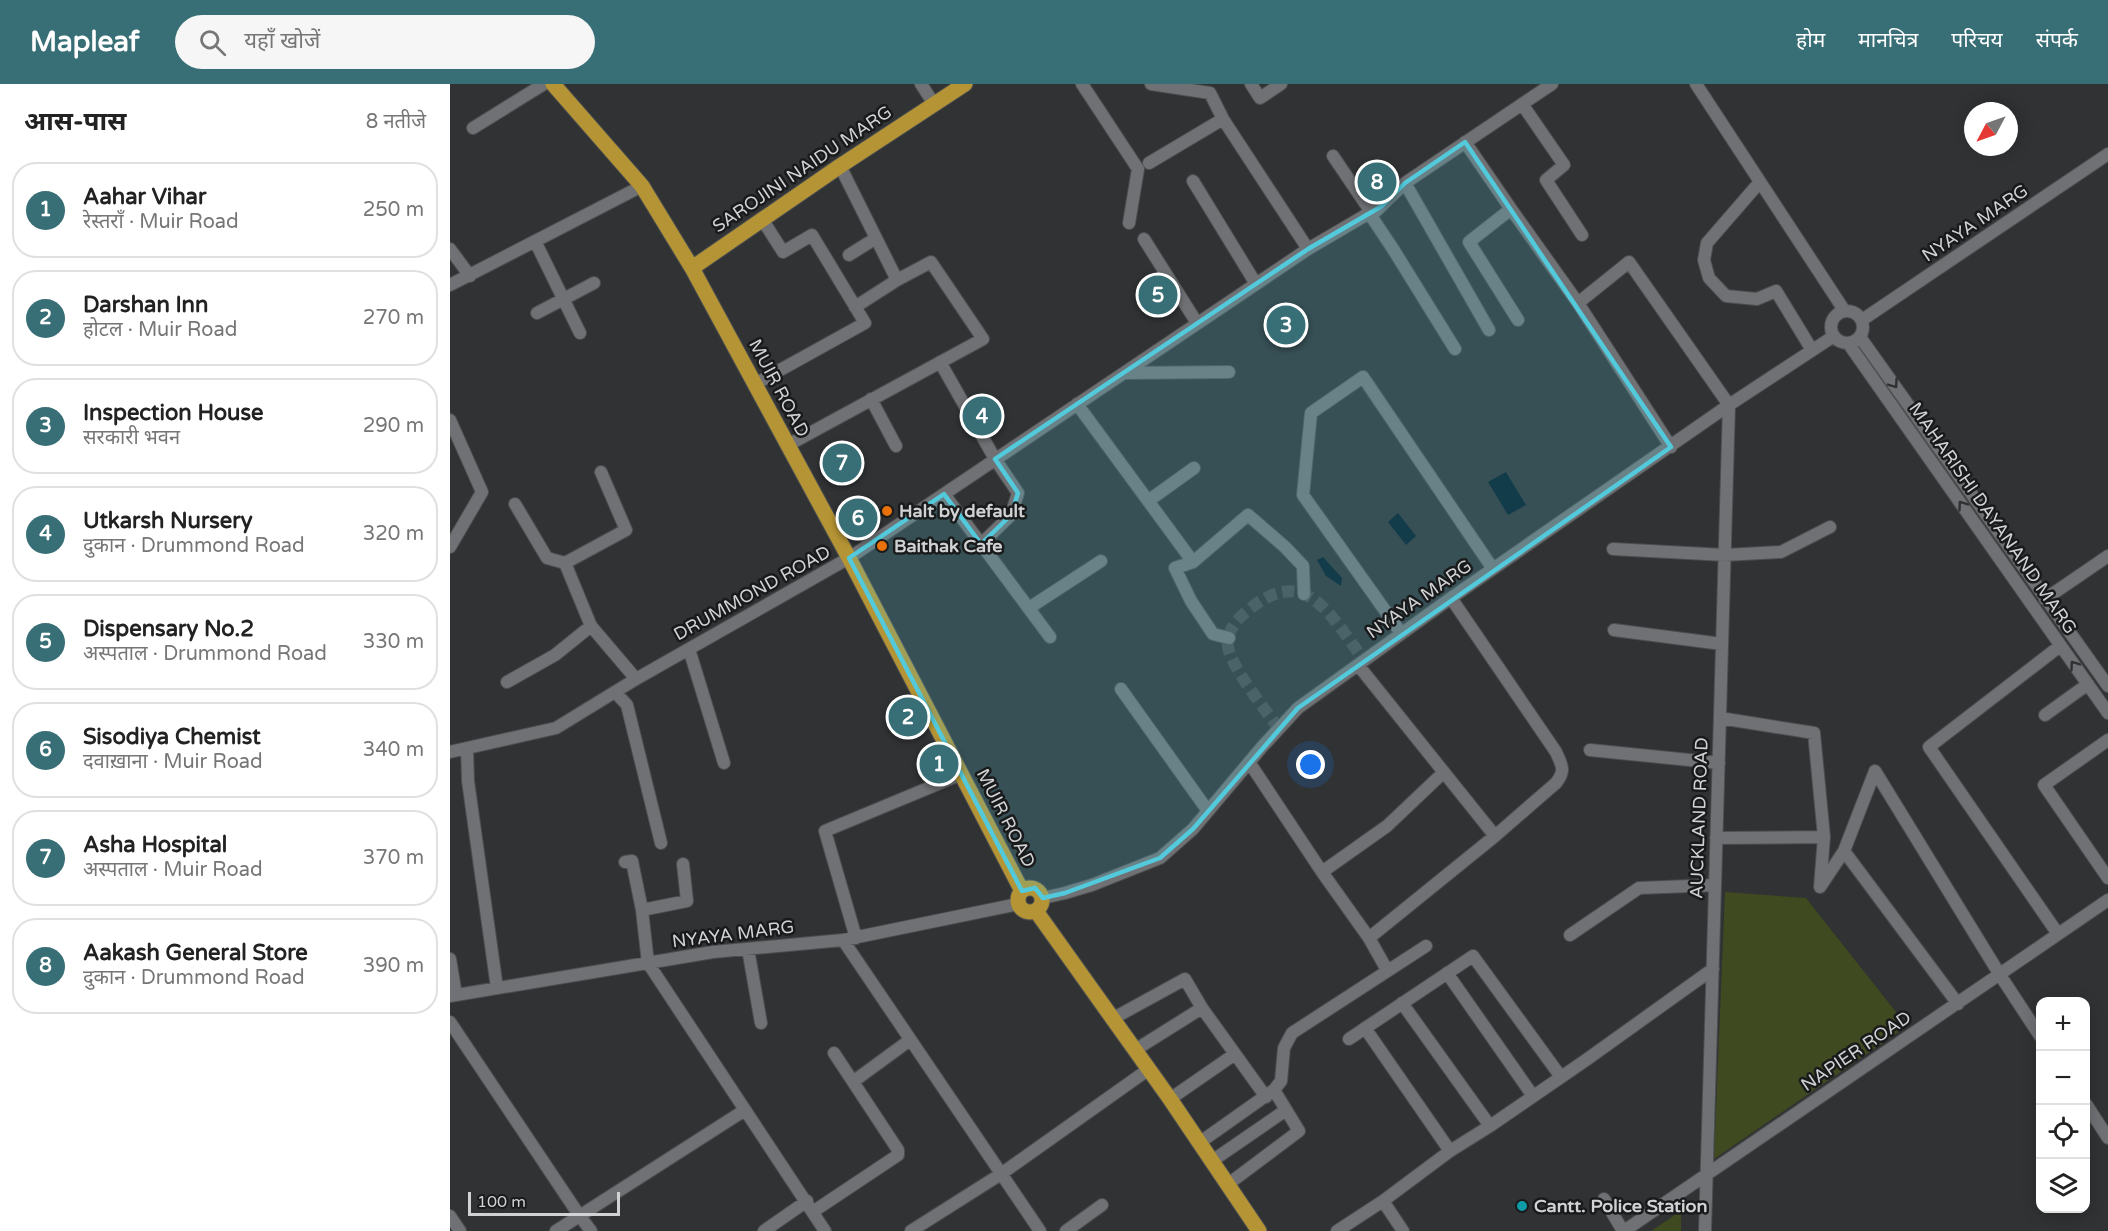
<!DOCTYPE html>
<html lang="hi">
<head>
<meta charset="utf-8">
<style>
  :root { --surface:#fff; --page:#f6f6f6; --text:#222; --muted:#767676; --line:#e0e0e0; --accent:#386e76 }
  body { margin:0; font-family:"Varela Round","Noto Sans Devanagari",sans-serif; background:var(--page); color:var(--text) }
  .controls { position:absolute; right:18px; bottom:18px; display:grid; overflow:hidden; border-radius:12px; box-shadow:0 3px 15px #0003 }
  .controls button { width:54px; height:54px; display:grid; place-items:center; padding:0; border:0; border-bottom:2px solid var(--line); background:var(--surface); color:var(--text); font:30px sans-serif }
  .compass { position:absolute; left:1514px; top:18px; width:54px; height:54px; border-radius:50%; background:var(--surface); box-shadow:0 3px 15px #0003; rotate:229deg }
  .scale { position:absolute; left:18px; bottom:15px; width:152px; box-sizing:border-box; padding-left:6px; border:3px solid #d1d2d3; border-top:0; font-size:16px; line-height:21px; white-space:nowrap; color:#d1d2d3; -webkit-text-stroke:4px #191a1b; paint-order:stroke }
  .you { position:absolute; left:861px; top:681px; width:21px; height:21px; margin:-15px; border:4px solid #fff; border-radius:50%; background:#1a73e8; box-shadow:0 0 0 9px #1a73e833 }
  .badge { display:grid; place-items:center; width:39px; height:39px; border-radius:50%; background:var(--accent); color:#fff; font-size:20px; font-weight:700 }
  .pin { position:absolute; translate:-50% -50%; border:3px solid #fff; box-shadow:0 2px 6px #0006 }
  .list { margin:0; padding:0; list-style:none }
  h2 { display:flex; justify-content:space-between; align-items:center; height:78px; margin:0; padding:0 24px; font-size:26px }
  h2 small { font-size:20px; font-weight:400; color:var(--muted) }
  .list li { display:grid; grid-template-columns:39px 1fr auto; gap:18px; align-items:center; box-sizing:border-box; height:96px; margin:0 12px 12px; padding:0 12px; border:2px solid var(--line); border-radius:24px }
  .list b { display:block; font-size:22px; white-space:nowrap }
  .list p { margin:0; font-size:20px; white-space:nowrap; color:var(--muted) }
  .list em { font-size:20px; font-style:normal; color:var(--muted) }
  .icon { flex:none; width:33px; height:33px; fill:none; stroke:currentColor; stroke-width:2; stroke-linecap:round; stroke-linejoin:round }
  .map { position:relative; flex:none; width:1658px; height:1147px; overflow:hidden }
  header { display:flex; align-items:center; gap:36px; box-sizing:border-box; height:84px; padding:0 30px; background:var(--accent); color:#fff }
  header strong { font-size:28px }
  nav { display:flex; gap:33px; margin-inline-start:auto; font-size:21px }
  .search { width:420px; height:54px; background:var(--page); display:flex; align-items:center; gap:15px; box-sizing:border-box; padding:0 21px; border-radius:33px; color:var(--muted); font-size:22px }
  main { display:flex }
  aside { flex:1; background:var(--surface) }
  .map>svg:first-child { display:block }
  .green { fill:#3f4a20 }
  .water { fill:#021926 }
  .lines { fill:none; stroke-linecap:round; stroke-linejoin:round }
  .minor-tunnel { stroke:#484a4c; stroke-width:12; stroke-dasharray:12 6; stroke-linecap:butt }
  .minor-casing { stroke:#4c4e4f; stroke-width:14 }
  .major-casing { stroke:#4c4e4f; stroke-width:17 }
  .minor { stroke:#6f7174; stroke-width:12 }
  .major { stroke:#b59435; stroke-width:15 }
  .oneway { stroke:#2e3031 }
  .marked { fill:#53cadc; fill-opacity:0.2; stroke:#53cadc; stroke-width:4.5; stroke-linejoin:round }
  .food-dot { fill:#e8710a; stroke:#191a1b; stroke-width:2 }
  .culture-dot { fill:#0f9aa8; stroke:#191a1b; stroke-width:2 }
  .labels { text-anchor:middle; stroke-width:5; stroke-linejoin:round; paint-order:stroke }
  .street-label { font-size:18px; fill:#d1d2d3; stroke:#191a1b }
  .poi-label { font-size:18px; font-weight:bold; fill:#d1d2d3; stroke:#191a1b; text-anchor:start }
</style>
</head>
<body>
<header>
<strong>Mapleaf</strong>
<div class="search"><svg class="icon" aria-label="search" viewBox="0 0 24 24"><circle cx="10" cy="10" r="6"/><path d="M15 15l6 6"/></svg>यहाँ खोजें</div>
<nav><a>होम</a><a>मानचित्र</a><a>परिचय</a><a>संपर्क</a></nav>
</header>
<main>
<aside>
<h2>आस-पास<small>8 नतीजे</small></h2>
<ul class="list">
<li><span class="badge">1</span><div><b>Aahar Vihar</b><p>रेस्तराँ · Muir Road</p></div><em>250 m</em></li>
<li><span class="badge">2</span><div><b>Darshan Inn</b><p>होटल · Muir Road</p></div><em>270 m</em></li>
<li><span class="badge">3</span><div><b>Inspection House</b><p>सरकारी भवन</p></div><em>290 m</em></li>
<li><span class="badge">4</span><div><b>Utkarsh Nursery</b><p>दुकान · Drummond Road</p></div><em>320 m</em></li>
<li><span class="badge">5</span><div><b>Dispensary No.2</b><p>अस्पताल · Drummond Road</p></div><em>330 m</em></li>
<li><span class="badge">6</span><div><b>Sisodiya Chemist</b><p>दवाख़ाना · Muir Road</p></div><em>340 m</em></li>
<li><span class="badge">7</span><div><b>Asha Hospital</b><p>अस्पताल · Muir Road</p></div><em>370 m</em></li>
<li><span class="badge">8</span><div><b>Aakash General Store</b><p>दुकान · Drummond Road</p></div><em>390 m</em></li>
</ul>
</aside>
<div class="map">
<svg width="1658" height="1147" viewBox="0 0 1658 1147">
  <rect width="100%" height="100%" fill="#303234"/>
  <path class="green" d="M1275,808L1356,814L1457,942L1264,1075Z
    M1231,1127V1147H1201Z"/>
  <path class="water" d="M1056,388L1076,421L1058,431L1038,398Z
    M948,429L966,452L956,461L938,438Z
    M873,473L892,494L891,502L876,492L867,476Z"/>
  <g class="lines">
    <path class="minor-tunnel" d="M829,645C816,626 782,585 778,563C776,549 785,537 796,528C855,477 880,531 914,576"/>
    <g class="minor-casing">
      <path id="minor" d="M471,0L484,20
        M632,0L688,85L679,139
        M701,0L760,9L773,35
        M801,0L810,14L831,0
        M1246,0L1394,226
        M1072,20L1114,81L1096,96L1132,151
        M23,44L94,0
        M1015,58L1061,125L1019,158L1068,236
        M883,72L921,128
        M699,79L773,35L858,165
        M390,82L447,196
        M743,97L806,200
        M955,99L1039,246
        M1309,99L1257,159L1254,176L1259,194L1276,212L1307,215L1326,207L1362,266
        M1061,125L1128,219
        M921,132L943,165L1005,265
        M694,155L747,239
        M85,157L130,249
        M0,165L20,192
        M399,171L426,154
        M0,201L192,102
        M1381 243a16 16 0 1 1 32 0a16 16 0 1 1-32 0Z
        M87,229L144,199
        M1412,236L1658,70
        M1410,253L1658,602
        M1398,259L1658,629
        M490,278L545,375L568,409L561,431L531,460
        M674,289L779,288
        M305,300L415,239L362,151L333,168L312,135
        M421,315L446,362
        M627,320L743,478L725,484L741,517L763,550L779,554
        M0,336L32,408L0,463
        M338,361L533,255L481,178L447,196L405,223
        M1221,363L1128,219L1179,178L1279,321L1255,1147
        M494,410L600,553
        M698,417L744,384
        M65,420L97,474L115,479L141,542L186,595
        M1163,465L1275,471L1331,468L1380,443
        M743,478L798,431L835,463L853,482L854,510
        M115,479L176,446L151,388
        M1595,515L1658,472
        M579,524L651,477
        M1164,546L1272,560
        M951,549L853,411L861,329L913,293L1043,485
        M239,565L274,679
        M908,581L1045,752
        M57,598L105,571L141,542
        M671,605L758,727
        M165,608L177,621L211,759
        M1595,631L1638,600
        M1270,634L1364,649L1374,753L1370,803L1394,767L1425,687
        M1658,656L1594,701L1658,794
        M17,664L18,697L47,904
        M1140,666L1269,679
        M0,668L106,644L186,595L399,474L858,165L921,128V132L955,99L1102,0
        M799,678L872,788L919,854L937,886
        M1425,687L1550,891L1590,952
        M1266,754L1374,753
        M1394,767L1508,920
        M175,778L182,777L192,826L198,879L375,1147
        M872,788L937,742L994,688
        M593,814L615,809L642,801L710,774L743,745L812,663L848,624L1001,514L1279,321L1384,252
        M192,826L237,817L233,780
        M1608,850L1479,663L1610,562
        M1120,851L1189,804L1265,801
        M406,854L375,747L512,690
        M919,854L1045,752L1106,699C1116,686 1112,682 1106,668L1001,514
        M393,856L590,1147
        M298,865L311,939
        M0,875L6,911
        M997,889L1083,1012
        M0,912L263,868L393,856L568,820
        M952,919L1040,1042
        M662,935L735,895L752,924L816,1013
        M0,938L129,1131L141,1147
        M915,944L1000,1067
        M899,955L1023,872L1111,993
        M685,966L752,924
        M404,997L460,956
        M720,1015L785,970
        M1636,1020L1658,1054
        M749,1059L824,1006L831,997L834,964L842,949L976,862
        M762,1077L836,1026
        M777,1101L849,1047L824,1006
        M1154,1115L1173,1147
        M933,1117L953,1147
        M364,1127L448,1071V1066L384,969
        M0,1132L10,1147
        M106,1147L295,1026
        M314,1147L357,1117
        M461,1147L551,1090L699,985
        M616,1147L652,1121
        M887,1147L933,1117L1000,1067L1040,1042L1136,976L1263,885
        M1174,1147L1658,816"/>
    </g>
    <g class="major-casing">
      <path id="major" d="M103,0L192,102L242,184L399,474L572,807
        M242,184L390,82L515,0
        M568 816a12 12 0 1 1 24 0a12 12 0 1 1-24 0Z
        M586,827L720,1015L809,1147"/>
    </g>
    <use href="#minor" class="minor"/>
    <use href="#major" class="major"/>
  </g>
  <defs><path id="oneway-chevron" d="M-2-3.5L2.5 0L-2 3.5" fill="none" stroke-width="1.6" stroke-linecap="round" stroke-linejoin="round" transform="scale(1.5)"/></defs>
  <g class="oneway">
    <use href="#oneway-chevron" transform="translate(1444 300) rotate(55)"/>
    <use href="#oneway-chevron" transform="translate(1512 421) rotate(-125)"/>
    <use href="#oneway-chevron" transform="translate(1624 581) rotate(-125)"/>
  </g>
  <path class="marked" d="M1015,58L1221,363L848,624L743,745L710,774L615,809L593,814L585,804L572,807L399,474L494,410L531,460L561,431L568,409L545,375L858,165L932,122L955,99Z"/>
  <g class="food-dot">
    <circle cx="437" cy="427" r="6"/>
    <circle cx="432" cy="462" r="6"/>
  </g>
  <circle class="culture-dot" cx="1072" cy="1122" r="6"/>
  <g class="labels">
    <g class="street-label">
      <text transform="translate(352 85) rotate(-34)" y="6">SAROJINI NAIDU MARG</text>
      <text transform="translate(1525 139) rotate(-34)" y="6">NYAYA MARG</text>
      <text transform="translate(329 304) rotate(62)" y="6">MUIR ROAD</text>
      <text transform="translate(1543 434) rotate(55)" y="6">MAHARISHI DAYANAND MARG</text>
      <text transform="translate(302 509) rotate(-29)" y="6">DRUMMOND ROAD</text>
      <text transform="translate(969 515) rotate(-35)" y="6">NYAYA MARG</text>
      <text transform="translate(556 734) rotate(63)" y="6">MUIR ROAD</text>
      <text transform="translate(1249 734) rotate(-88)" y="6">AUCKLAND ROAD</text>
      <text transform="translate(283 850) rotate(-7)" y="6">NYAYA MARG</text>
      <text transform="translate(1406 967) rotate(-34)" y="6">NAPIER ROAD</text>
    </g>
    <g class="poi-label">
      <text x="449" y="433">Halt by default</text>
      <text x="444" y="468">Baithak Cafe</text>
      <text x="1084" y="1128">Cantt. Police Station</text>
    </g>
  </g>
</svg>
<div class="controls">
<button>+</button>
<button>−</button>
<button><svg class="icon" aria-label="locate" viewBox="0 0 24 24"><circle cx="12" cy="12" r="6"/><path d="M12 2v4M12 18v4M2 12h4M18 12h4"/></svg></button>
<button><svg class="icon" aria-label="layers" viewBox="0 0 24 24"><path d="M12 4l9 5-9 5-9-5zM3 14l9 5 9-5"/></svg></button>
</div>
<svg class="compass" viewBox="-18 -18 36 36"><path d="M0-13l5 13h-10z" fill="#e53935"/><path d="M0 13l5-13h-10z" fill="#767676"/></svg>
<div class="scale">100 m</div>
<div class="you"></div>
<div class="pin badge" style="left:489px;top:680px">1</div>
<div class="pin badge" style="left:458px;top:633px">2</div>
<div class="pin badge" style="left:836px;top:241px">3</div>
<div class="pin badge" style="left:532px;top:332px">4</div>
<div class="pin badge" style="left:708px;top:211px">5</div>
<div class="pin badge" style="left:408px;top:434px">6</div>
<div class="pin badge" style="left:392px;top:379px">7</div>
<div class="pin badge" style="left:927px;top:98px">8</div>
</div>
</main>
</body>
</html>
